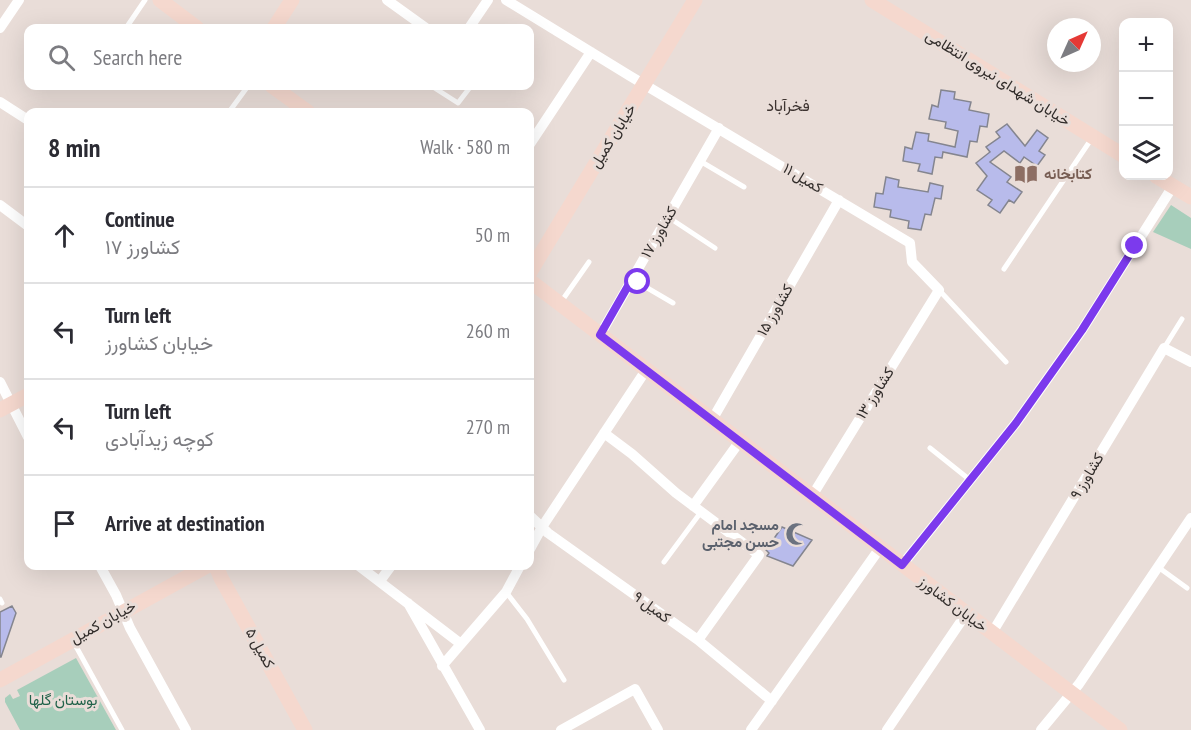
<!DOCTYPE html>
<html lang="en">
<head>
<meta charset="utf-8">
<style>
  :root { --surface:#fff; --page:#f2f2f3; --text:#2b2b33; --muted:#7c7c81; --line:#e1e1e2 }
  body { margin:0; font-family:"PT Sans Narrow",Vazirmatn,sans-serif; background:var(--page); color:var(--text) }
  .controls { position:absolute; right:18px; top:18px; display:grid; overflow:hidden; border-radius:12px; box-shadow:0 6px 24px #0002 }
  .controls button { width:54px; height:54px; display:grid; place-items:center; padding:0; border:0; border-bottom:2px solid var(--line); background:var(--surface); color:var(--text); font:30px sans-serif }
  .compass { position:absolute; left:1047px; top:18px; width:54px; height:54px; border-radius:50%; background:var(--surface); box-shadow:0 6px 24px #0002; rotate:45deg }
  .stop { position:absolute; width:18px; height:18px; margin:-14px; border:4px solid #7c3aed; border-radius:50%; background:#fff }
  .stop.end { background:#7c3aed; border-color:#fff; box-shadow:0 2px 6px #0008 }
  .list { margin:0; padding:0; list-style:none }
  h2 { display:flex; justify-content:space-between; align-items:center; height:78px; margin:0; padding:0 24px; font-size:26px }
  h2 small { font-size:20px; font-weight:400; color:var(--muted) }
  .list li { display:grid; grid-template-columns:39px 1fr auto; gap:18px; align-items:center; box-sizing:border-box; height:96px; padding:0 24px; border-top:2px solid var(--line) }
  .list b { display:block; font-size:22px; white-space:nowrap }
  .list p { margin:0; font-size:20px; white-space:nowrap; color:var(--muted) }
  .list em { font-size:20px; font-style:normal; color:var(--muted) }
  .icon { flex:none; width:33px; height:33px; fill:none; stroke:currentColor; stroke-width:2; stroke-linecap:round; stroke-linejoin:round }
  .map { position:relative; flex:none; width:1191px; height:730px; overflow:hidden }
  .search { position:absolute; background:var(--surface); box-shadow:0 6px 24px #0002; left:24px; top:24px; width:510px; height:66px; display:flex; align-items:center; gap:15px; box-sizing:border-box; padding:0 21px; border-radius:12px; color:var(--muted); font-size:22px }
  .panel { position:absolute; background:var(--surface); box-shadow:0 6px 24px #0002; left:24px; top:108px; width:510px; height:462px; border-radius:12px }
  .map>svg:first-child { display:block }
  .green { fill:#a7cebb }
  .building { fill:#b8bbeb; stroke:#84858f; stroke-width:1.5 }
  .lines { fill:none; stroke-linecap:round; stroke-linejoin:round }
  .lane { stroke:#fff; stroke-width:5 }
  .street { stroke:#fff; stroke-width:10 }
  .secondary { stroke:#f5d8ce; stroke-width:15 }
  .route { stroke:#7c3aed; stroke-width:8 }
  .labels { text-anchor:middle; stroke-width:6; stroke-linejoin:round; paint-order:stroke }
  .street-label { font-size:15px; fill:#312c2a; stroke:#e9ddd8 }
  .education-label { font-size:15px; font-weight:bold; fill:#785e54; stroke:#e9ddd8; text-anchor:start }
  .worship-label { font-size:15px; font-weight:bold; fill:#5b616d; stroke:#e9ddd8; text-anchor:end }
  .park-label { font-size:15px; fill:#21634a; stroke:#e9ddd8 }
  .neighbourhood-label { font-size:16px; fill:#3e3431; stroke:#e9ddd8 }
</style>
</head>
<body>
<div class="map">
<svg width="1191" height="730" viewBox="0 0 1191 730">
  <rect width="100%" height="100%" fill="#e9ddd8"/>
  <path class="green" d="M1171,205L1191,218V249L1153,232Z
    M76,658L116,730H20L5,702V698L10,694L13,699L20,696L17,690Z"/>
  <path class="building" d="M941,90L955,92L954,99L971,102L969,110L989,114L987,127L980,126L977,142L970,141L967,157L943,152L942,158L935,157L932,174L918,171L920,164L903,161L905,147L912,149L916,132L929,134L928,141L955,147L958,131L945,128L946,122L929,119L932,105L938,107Z
    M1007,124L1025,146L1037,130L1048,138L1039,151L1045,155L1037,166L1024,157L1020,163L1004,151L990,162L1011,177L1007,182L1022,192L1014,203L1009,200L1000,213L988,205L992,200L977,190L987,176L976,163L990,152L986,147L1000,137L996,132Z
    M886,177L899,180L898,187L928,192L930,183L943,186L941,199L935,198L931,215L925,214L921,230L908,228L909,221L890,217L891,210L874,207L876,193L883,194Z
    M782,527L812,540L793,566L767,556L769,553L766,550Z
    M12,606L16,613L1,657H0V612Z"/>
  <g class="lines">
    <path class="lane" d="M126,28L145,0
      M433,87L458,103L471,86
      M229,112L248,86
      M700,161L744,187
      M668,217L715,248
      M1004,269L1092,138
      M632,279L673,303
      M939,290L1006,362
      M561,302L589,262
      M1164,348L1182,319
      M930,448L970,480
      M664,562L701,512
      M1158,567L1187,588
      M506,592L527,619L564,680
      M0,599L2,603
      M73,641L122,730"/>
    <path class="street" d="M387,0L426,28
      M506,0L630,76L910,243L912,262L939,290L812,496
      M0,28L19,0
      M469,28L488,0
      M0,102L28,120
      M530,144L591,52
      M0,205L28,226
      M600,335L719,128
      M0,382L28,437
      M712,420L839,200
      M604,433L632,454L676,493L759,555L698,640
      M693,506L740,441
      M530,516L548,533L698,640L772,701
      M530,549L542,527L646,370
      M902,565L1016,423L1082,330L1173,186
      M100,566L116,595L130,628L186,730
      M359,566L461,644
      M380,581L391,566
      M408,603L480,730
      M992,633L1164,348L1191,362
      M442,666L506,592L520,566
      M561,730L635,689L658,730
      M751,730L880,548
      M887,730L966,614
      M1041,730L1079,684L1191,518"/>
    <path class="secondary" d="M160,0L197,28
      M872,0L1124,156
      M274,28L292,0
      M272,86L308,112
      M1156,176L1191,197
      M530,272L695,0
      M530,281L1120,730
      M0,410L28,395
      M216,566L221,578L305,730
      M0,680L207,566"/>
  </g>
  <g class="lines">
    <path class="route" d="M638,282L632,279L600,335L902,565L1016,423L1082,330L1135,246"/>
  </g>
  <defs>
    <g id="library-bare" transform="scale(1.8)"><path d="M-6-4Q-3-5.5-.7-3.5V5Q-3 3-6 4ZM6-4Q3-5.5 .7-3.5V5Q3 3 6 4Z" fill="#8d6e63" stroke="#e9ddd8" stroke-width="2.5" paint-order="stroke"/></g>
    <g id="mosque-bare" transform="scale(1.8)"><path d="M3.5-4.9A6 6 0 1 0 3.5 4.9A5 5 0 1 1 3.5-4.9Z" fill="#6b7280" stroke="#e9ddd8" stroke-width="2.5" paint-order="stroke"/></g>
  </defs>
  <g fill-rule="evenodd">
    <use href="#library-bare" x="1026" y="174"/>
    <use href="#mosque-bare" x="797" y="534"/>
  </g>
  <g class="labels">
    <g class="street-label">
      <text transform="translate(998 78) rotate(32)" y="5">خیابان شهدای نیروی انتظامی</text>
      <text transform="translate(613 136) rotate(-58)" y="5">خیابان کمیل</text>
      <text transform="translate(803 178) rotate(31)" y="5">کمیل ۱۱</text>
      <text transform="translate(659 232) rotate(-60)" y="5">کشاورز ۱۷</text>
      <text transform="translate(775 310) rotate(-60)" y="5">کشاورز ۱۵</text>
      <text transform="translate(875 393) rotate(-58)" y="5">کشاورز ۱۳</text>
      <text transform="translate(1087 476) rotate(-59)" y="5">کشاورز ۹</text>
      <text transform="translate(953 604) rotate(37)" y="5">خیابان کشاورز</text>
      <text transform="translate(652 607) rotate(36)" y="5">کمیل ۹</text>
      <text transform="translate(103 622) rotate(-29)" y="5">خیابان کمیل</text>
      <text transform="translate(260 648) rotate(61)" y="5">کمیل ۵</text>
    </g>
    <g class="education-label">
      <text x="1044" y="179">کتابخانه</text>
    </g>
    <g class="worship-label">
      <text x="779" y="530">مسجد امام<tspan x="779" dy="17">حسن مجتبی</tspan></text>
    </g>
    <g class="park-label">
      <text x="63" y="705">بوستان گلها</text>
    </g>
    <g class="neighbourhood-label">
      <text x="788" y="111">فخرآباد</text>
    </g>
  </g>
</svg>
<div class="controls">
<button>+</button>
<button>−</button>
<button><svg class="icon" aria-label="layers" viewBox="0 0 24 24"><path d="M12 4l9 5-9 5-9-5zM3 14l9 5 9-5"/></svg></button>
</div>
<svg class="compass" viewBox="-18 -18 36 36"><path d="M0-13l5 13h-10z" fill="#e53935"/><path d="M0 13l5-13h-10z" fill="#7c7c81"/></svg>
<div class="stop" style="left:638px;top:282px"></div>
<div class="stop end" style="left:1135px;top:246px"></div>
<div class="search"><svg class="icon" aria-label="search" viewBox="0 0 24 24"><circle cx="10" cy="10" r="6"/><path d="M15 15l6 6"/></svg>Search here</div>
<section class="panel">
<h2>8 min<small>Walk · 580 m</small></h2>
<ul class="list">
<li><svg class="icon" aria-label="ahead" viewBox="0 0 24 24"><path d="M12 20V5M6 11l6-6 6 6"/></svg><div><b>Continue</b><p>کشاورز ۱۷</p></div><em>50 m</em></li>
<li><svg class="icon" aria-label="left" viewBox="0 0 24 24"><path d="M17 20v-9H6M10 6l-5 5 5 5"/></svg><div><b>Turn left</b><p>خیابان کشاورز</p></div><em>260 m</em></li>
<li><svg class="icon" aria-label="left" viewBox="0 0 24 24"><path d="M17 20v-9H6M10 6l-5 5 5 5"/></svg><div><b>Turn left</b><p>کوچه زیدآبادی</p></div><em>270 m</em></li>
<li><svg class="icon" aria-label="arrive" viewBox="0 0 24 24"><path d="M6 21V4h12l-3 4 3 4H6"/></svg><div><b>Arrive at destination</b></div></li>
</ul>
</section>
</div>
</body>
</html>
